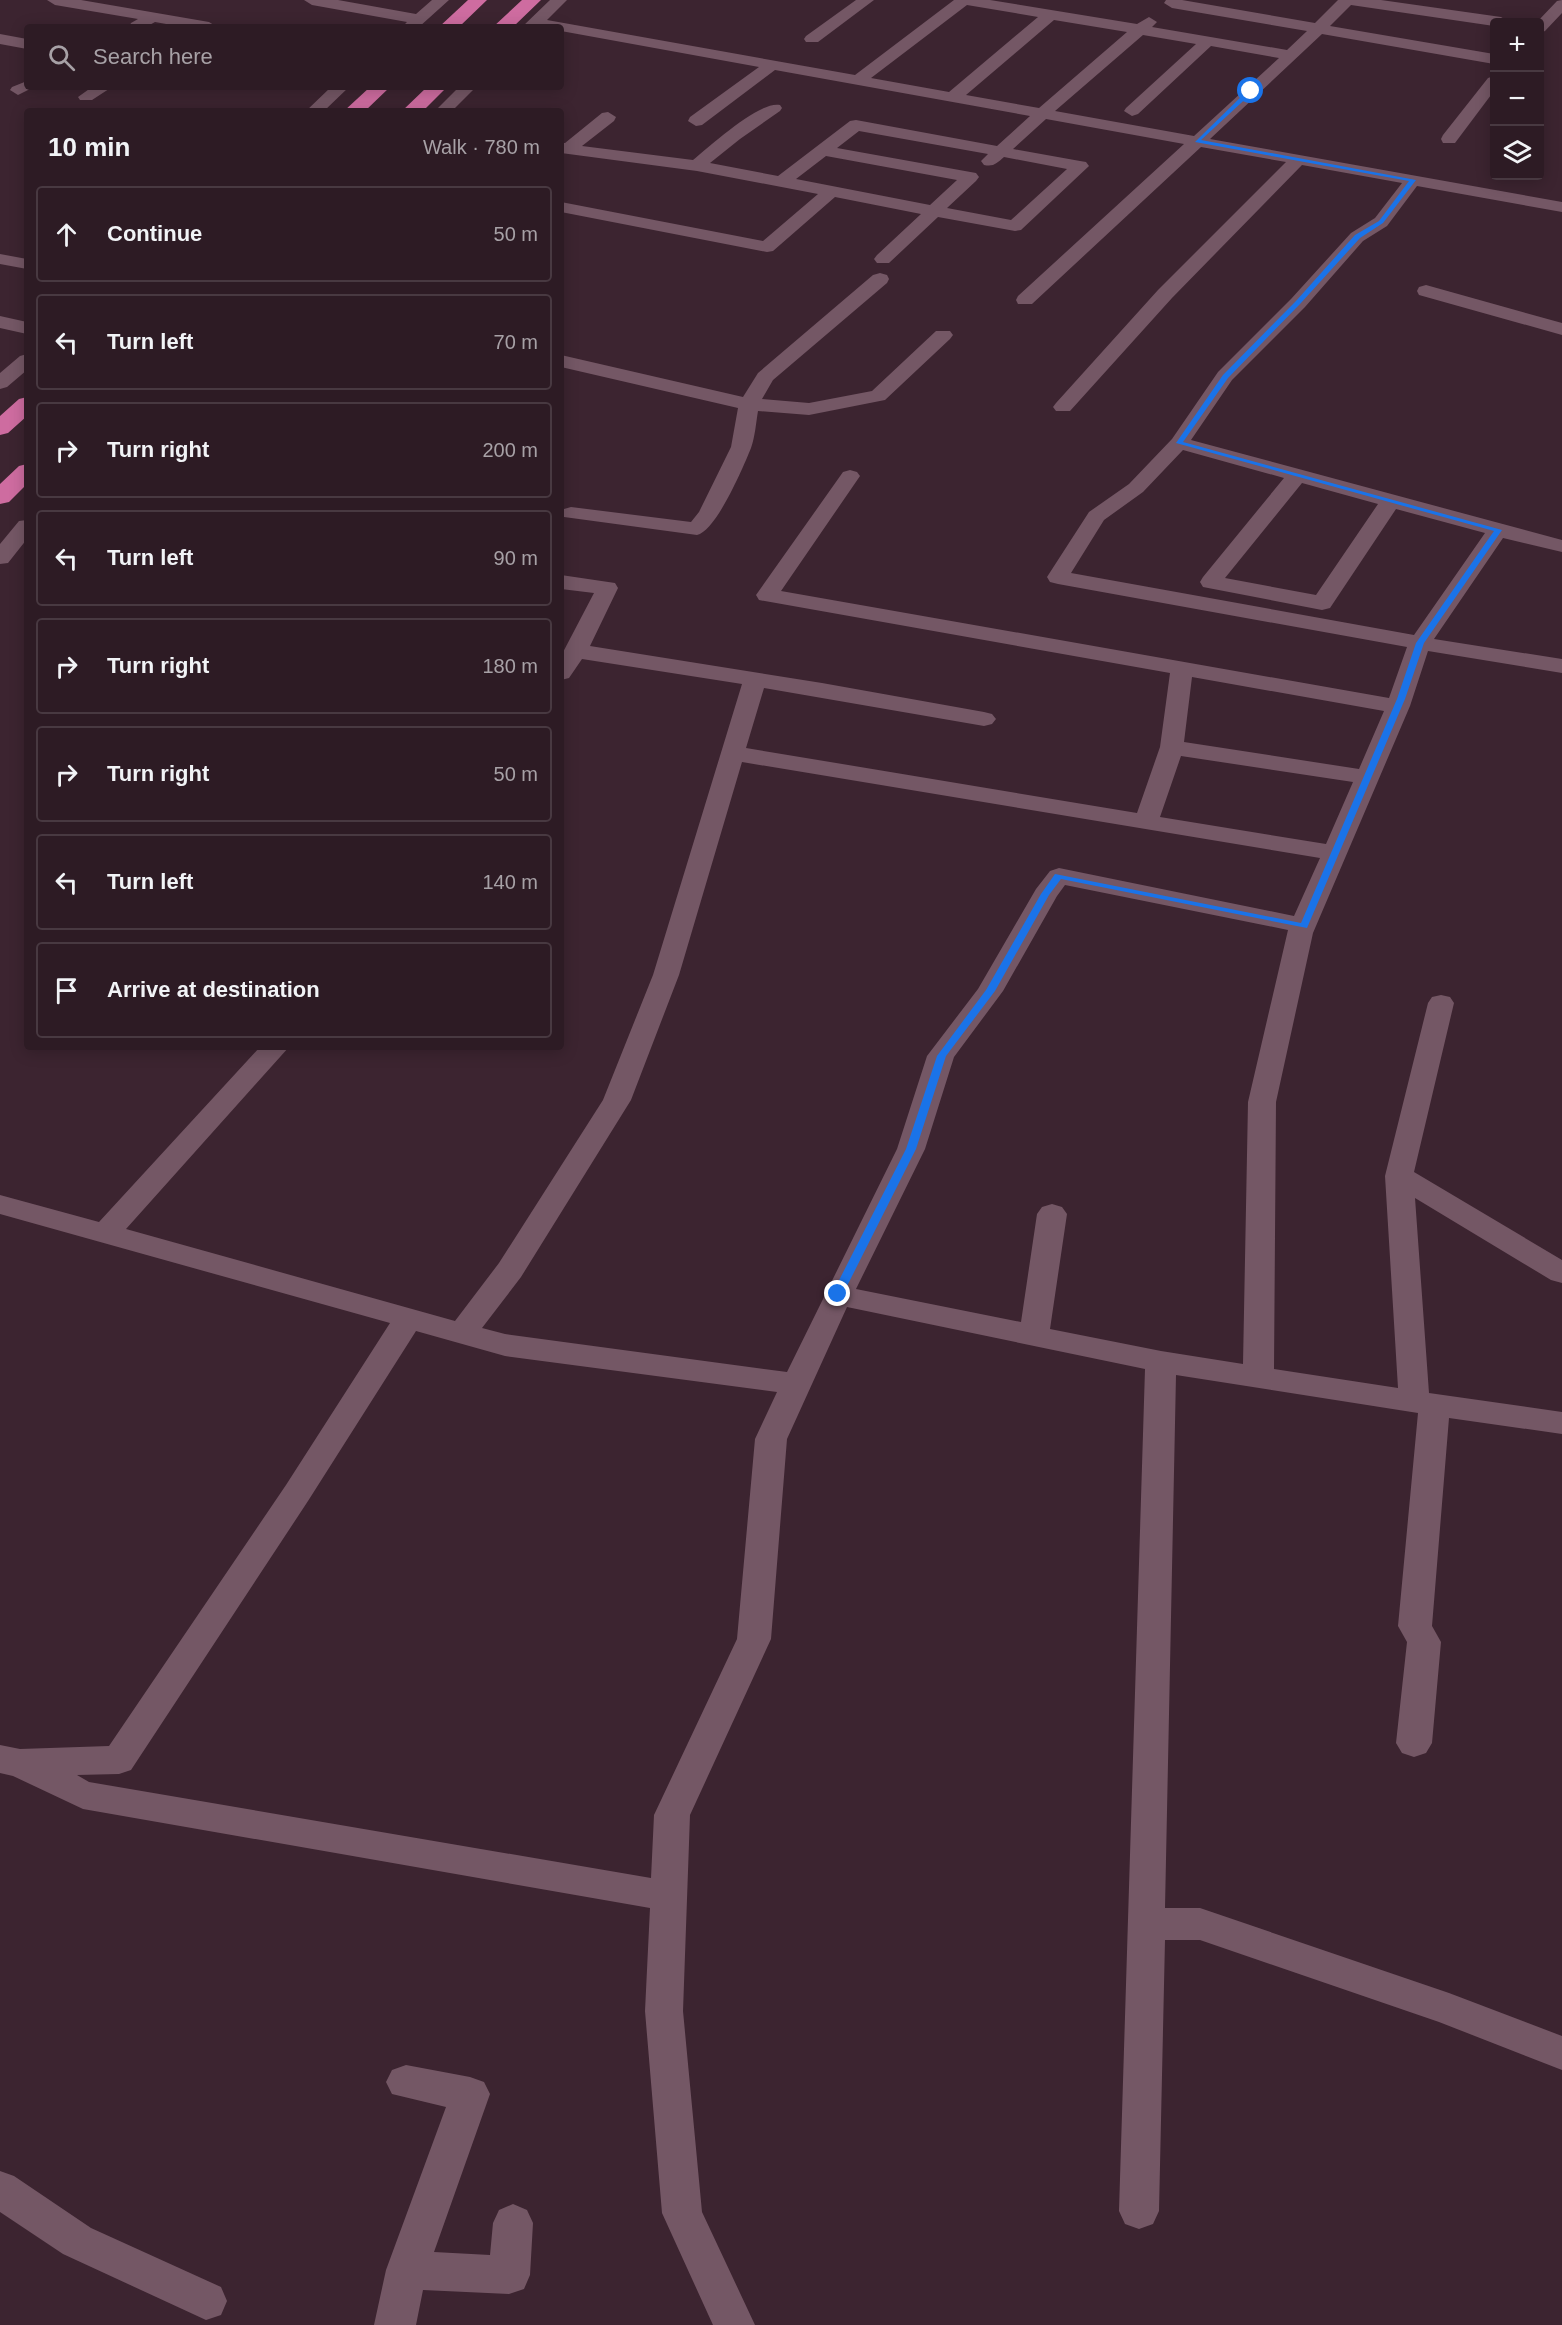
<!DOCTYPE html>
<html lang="en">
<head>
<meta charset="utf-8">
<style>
  :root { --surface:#2d1b24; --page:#35242c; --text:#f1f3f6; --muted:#a7a1a6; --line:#483941 }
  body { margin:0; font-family:Arial,sans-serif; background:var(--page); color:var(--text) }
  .controls { position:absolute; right:18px; top:18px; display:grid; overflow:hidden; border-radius:6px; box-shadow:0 3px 15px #0003 }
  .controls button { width:54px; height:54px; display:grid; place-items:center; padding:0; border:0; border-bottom:2px solid var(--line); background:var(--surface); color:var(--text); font:30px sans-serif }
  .stop { position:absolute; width:18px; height:18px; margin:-14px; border:4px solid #1a73e8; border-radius:50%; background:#fff }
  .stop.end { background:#1a73e8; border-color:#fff; box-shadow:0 2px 6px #0008 }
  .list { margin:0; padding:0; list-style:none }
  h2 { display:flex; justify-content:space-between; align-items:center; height:78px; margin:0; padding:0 24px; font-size:26px }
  h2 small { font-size:20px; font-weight:400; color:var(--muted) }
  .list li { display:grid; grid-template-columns:39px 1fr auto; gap:18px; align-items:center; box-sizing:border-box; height:96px; margin:0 12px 12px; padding:0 12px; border:2px solid var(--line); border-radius:6px }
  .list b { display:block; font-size:22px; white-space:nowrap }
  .list em { font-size:20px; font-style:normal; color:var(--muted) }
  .icon { flex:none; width:33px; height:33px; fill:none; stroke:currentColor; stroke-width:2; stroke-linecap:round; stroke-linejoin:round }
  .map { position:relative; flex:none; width:1562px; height:2325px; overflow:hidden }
  .search { position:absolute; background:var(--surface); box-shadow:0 3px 15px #0003; left:24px; top:24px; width:540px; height:66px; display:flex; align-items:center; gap:15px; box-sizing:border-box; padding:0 21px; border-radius:6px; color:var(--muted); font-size:22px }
  .panel { position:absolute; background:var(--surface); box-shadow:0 3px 15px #0003; left:24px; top:108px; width:540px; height:942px; border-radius:6px }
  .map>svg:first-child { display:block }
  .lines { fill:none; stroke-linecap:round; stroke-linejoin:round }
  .minor { fill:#745765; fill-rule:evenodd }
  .trunk { fill:#ce6ca0; fill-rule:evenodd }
  .route { fill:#1a73e8 }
</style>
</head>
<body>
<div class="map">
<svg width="1562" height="2325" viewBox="0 0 1562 2325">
  <rect width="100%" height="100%" fill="#3c2430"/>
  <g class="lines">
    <path class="minor" d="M47,0H81L209,22L217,27H183L155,22L146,27H129L131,23L138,19L55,5Z
      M304,0H338L416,14L432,0H449L419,27H402L407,22L312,5Z
      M550,0H567L547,20L855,75L954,0H990L1137,24L1149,17L1157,22L1152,27L1287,50L1307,31L1172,8L1164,3L1166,0H1182L1315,23L1338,0H1381L1501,17L1509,22H1494V26L1351,5L1330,26L1494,54V64L1322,34L1210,139L1562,202V212L1417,186L1387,226L1363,241L1305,307L1232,380L1191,440L1562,540V552L1503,538L1434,639L1562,659V673L1428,651L1410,706L1313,933L1276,1102L1274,1369L1398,1388L1385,1176L1428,1003L1432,997L1441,995L1450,997L1454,1003L1414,1172L1562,1260V1283L1551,1280L1415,1198L1429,1393L1562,1412V1434L1449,1418L1432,1626L1441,1642L1432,1743L1426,1753L1414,1757L1402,1753L1396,1743L1407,1642L1398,1626L1418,1413L1176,1375L1165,1908H1200L1449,1993L1562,2036V2070L1439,2022L1200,1940H1165L1159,2211L1153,2224L1139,2229L1125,2224L1119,2211L1145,1369L847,1307L787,1439L771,1639L690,1815L683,2011L702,2212L755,2325H713L662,2213L645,2011L650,1908L83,1809L13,1776L0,1773V1745L20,1749L109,1746L286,1485L390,1323L0,1214V1195L99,1222L260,1047H289L126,1229L455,1321L499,1263L603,1100L653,975L742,684L582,659L569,678L561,680V656L594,593L561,589V575L615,583L618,588L590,646L822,683L984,712L992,714L996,719L992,724L984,726L764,688L746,748L1137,813L1160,747L1170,673L759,600L756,595L843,472L850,470L857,472L860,476L781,591L1389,698L1407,647L1058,584L1050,582L1047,577L1089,512L1129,484L1172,439L1218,372L1291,299L1351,233L1375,218L1402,183L1302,165L1172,298L1070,411H1056L1053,407L1056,403L1158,290L1286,162L1201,147L1032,304H1018L1016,300L1018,296L1184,144L1046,119L1013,149L1080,161L1086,162L1089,166L1021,230L1015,231L938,217L889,263H877L874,259L877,255L921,214L835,197L773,251L767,252L561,212V202L763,241L818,194L697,171L561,153V143H565L602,113L608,112L616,117L614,121L582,146L693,160C709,147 760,100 780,105L782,108L780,111L740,139L710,163L778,176L850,121L856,120L997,146L1030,116L775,70L702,125L696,126L688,121L690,117L759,67L561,31V27H522ZM967,5L1038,17L949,92L871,78ZM1054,20L1127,32L1039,108L966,95ZM1143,35L1196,44L1126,108L1124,111L1132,116L1138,114L1211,46L1279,58L1194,136L1055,111ZM859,131L988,154L981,161L984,165C994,167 997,163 1004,157L1067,169L1011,220L947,208L976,181L979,177L976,173L837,148ZM826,156L957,180L930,205L796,179ZM1183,450L1284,478L1203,577L1200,582L1203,587L1322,610L1330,608L1396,509L1485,533L1414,635L1071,573L1104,520L1143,492ZM1302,483L1378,504L1316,595L1225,578ZM1192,677L1384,711L1359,769L1184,742ZM1181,756L1353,782L1326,844L1160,817ZM742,762L1320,858L1294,916L1059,868L1050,871L1036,889L978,989L927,1056L897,1149L787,1372L505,1334L482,1328L521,1277L631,1100L679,975ZM1065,885L1288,930L1248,1102L1243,1364L1161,1351L1050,1329L1067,1214L1062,1207L1052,1204L1042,1207L1037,1214L1021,1322L856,1289L925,1149L954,1057L1003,991L1057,896ZM416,1331L505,1356L777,1392L755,1439L737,1639L654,1815L651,1878L89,1782L77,1775L119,1774L131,1770L308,1501Z
      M856,0H874L818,42H806L804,39L806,36Z
      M1562,0V13L1545,31L1540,33V22H1537L1557,1Z
      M0,34L27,39V49L0,44Z
      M1494,76V91L1455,143H1443L1441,139L1443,135L1488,78Z
      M27,81V87H34L18,95L10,90L12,87Z
      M92,87H112L92,100H80L78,97Z
      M331,87H349L324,111H306Z
      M459,87H476L452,111H435Z
      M0,254L27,259V269L0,264Z
      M880,273L887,275L889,279L887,283L773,380L762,399L809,403L872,391L936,331H950L953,335L950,339L885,400L809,415L758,411C756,423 755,437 751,448C743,468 716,531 697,535L564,517L561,512L564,509L571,507L691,522L699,512L731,447L738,408L561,367V355L743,397L758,373L873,275Z
      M1426,285L1562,323V335L1419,295L1417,291L1419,287Z
      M0,316L27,322V334L0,328Z
      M27,354V370L7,387L0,389V373L20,356Z
      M27,520V539L8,563L0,564V544L19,521Z
      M406,2065L470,2077L484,2082L490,2094L434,2252L490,2255L493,2223L499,2210L513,2204L527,2210L533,2223L530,2275L524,2289L509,2294L423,2290L416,2325H374L386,2270L446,2107L392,2094L386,2082L392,2070Z
      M0,2171L14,2176L91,2228L221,2287L227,2301L221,2315L206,2320L63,2254L0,2212Z"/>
    <path class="trunk" d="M468,0H487L459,27H439Z
      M522,0H541L513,27H493Z
      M370,87H390L365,111H344Z
      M427,87H447L423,111H402Z
      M27,397V416L8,433L0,435V416L19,399Z
      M27,464V484L9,502L0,504V484L19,466Z"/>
  </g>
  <path class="route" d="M1249,89L1254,91L1201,140L1416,180L1383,223L1360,238L1300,304L1228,378L1183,442L1502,530L1424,643L1405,699L1307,928L1061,879L1049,895L995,991L946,1056L916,1149L843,1294L841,1297H834L832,1294L906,1149L937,1056L986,990L1041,894L1055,874L1301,923L1397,699L1416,643L1494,531L1176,443L1223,375L1296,301L1355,235L1379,221L1409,181L1195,142Z"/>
</svg>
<div class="controls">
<button>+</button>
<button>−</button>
<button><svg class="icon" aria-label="layers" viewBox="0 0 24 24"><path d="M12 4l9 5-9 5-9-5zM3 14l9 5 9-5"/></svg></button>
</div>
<div class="stop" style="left:1251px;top:91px"></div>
<div class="stop end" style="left:838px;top:1294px"></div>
<div class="search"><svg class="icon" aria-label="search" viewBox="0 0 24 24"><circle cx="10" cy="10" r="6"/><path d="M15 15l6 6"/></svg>Search here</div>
<section class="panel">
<h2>10 min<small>Walk · 780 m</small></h2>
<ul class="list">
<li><svg class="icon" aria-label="ahead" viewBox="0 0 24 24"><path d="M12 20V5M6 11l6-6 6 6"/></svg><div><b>Continue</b></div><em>50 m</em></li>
<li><svg class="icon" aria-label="left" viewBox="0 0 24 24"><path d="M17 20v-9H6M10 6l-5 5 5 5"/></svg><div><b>Turn left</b></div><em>70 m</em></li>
<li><svg class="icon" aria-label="right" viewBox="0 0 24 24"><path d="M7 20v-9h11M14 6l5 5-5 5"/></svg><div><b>Turn right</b></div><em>200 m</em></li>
<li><svg class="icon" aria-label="left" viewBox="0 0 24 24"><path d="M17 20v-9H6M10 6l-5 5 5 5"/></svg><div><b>Turn left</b></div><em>90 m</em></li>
<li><svg class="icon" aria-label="right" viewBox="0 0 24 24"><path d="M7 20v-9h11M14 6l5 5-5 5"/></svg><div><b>Turn right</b></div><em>180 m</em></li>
<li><svg class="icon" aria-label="right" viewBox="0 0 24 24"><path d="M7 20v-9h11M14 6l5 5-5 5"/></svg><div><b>Turn right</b></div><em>50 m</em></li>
<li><svg class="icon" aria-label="left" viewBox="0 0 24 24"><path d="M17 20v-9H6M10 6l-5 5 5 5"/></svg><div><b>Turn left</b></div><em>140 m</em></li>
<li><svg class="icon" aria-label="arrive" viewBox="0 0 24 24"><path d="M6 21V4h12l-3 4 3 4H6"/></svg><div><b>Arrive at destination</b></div></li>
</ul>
</section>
</div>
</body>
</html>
